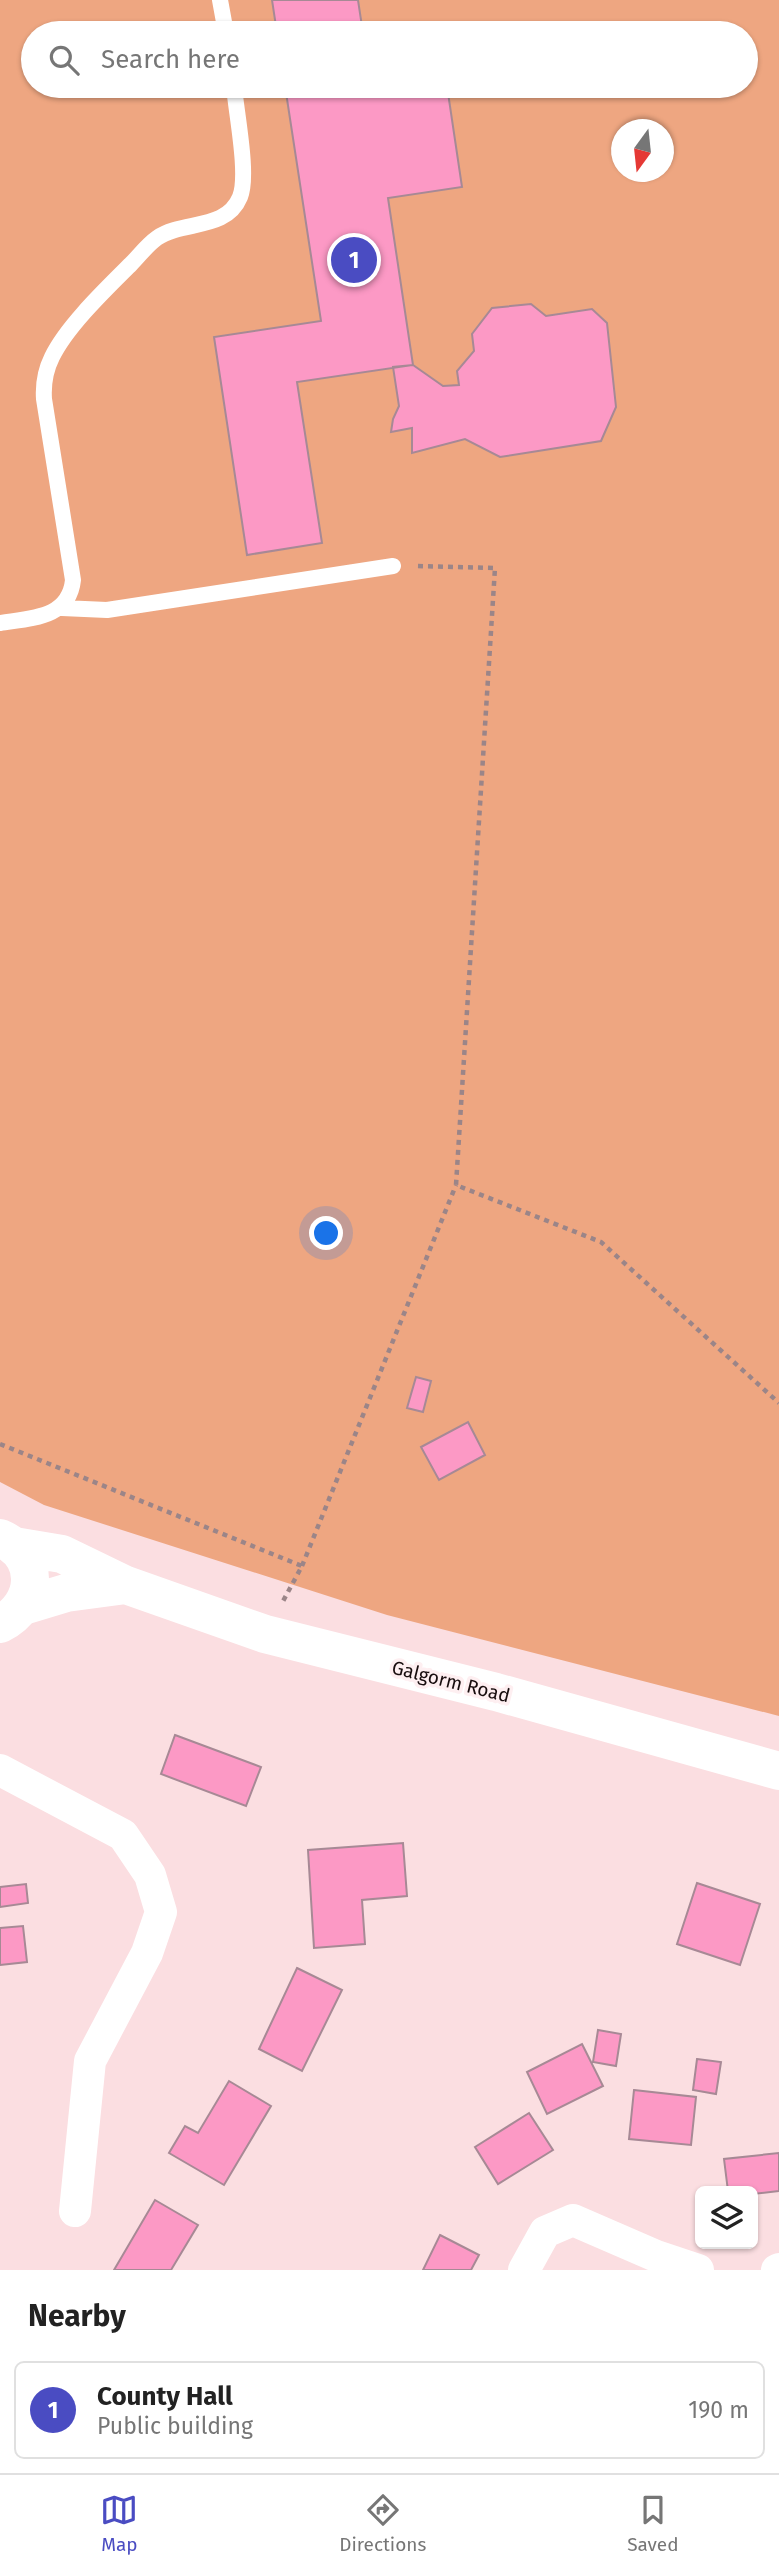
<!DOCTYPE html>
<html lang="en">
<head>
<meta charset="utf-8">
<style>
  :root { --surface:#fff; --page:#f6f6f6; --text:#222; --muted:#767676; --line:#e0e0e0; --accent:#4a4cc2 }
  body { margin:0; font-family:"Fira Sans",sans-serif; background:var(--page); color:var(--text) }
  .controls { position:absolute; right:21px; bottom:21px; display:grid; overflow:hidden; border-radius:10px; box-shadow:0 2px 5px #0004 }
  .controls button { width:63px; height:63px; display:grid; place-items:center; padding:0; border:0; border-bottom:2px solid var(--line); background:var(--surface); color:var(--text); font:35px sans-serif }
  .compass { position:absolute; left:611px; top:119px; width:63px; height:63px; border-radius:50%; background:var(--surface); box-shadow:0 2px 5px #0004; rotate:195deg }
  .you { position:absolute; left:327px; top:1234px; width:24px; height:24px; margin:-18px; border:5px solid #fff; border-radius:50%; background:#1a73e8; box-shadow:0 0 0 10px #1a73e833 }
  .badge { display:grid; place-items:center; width:46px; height:46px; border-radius:50%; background:var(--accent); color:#fff; font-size:23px; font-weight:700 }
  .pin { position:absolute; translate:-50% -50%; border:4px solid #fff; box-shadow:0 2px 7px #0006 }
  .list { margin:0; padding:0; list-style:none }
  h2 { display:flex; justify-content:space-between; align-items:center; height:91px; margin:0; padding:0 28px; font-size:30px }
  h2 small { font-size:23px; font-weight:400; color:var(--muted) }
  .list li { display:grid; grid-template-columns:46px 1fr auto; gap:21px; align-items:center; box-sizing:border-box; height:98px; margin:0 14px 14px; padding:0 14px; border:2px solid var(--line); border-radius:10px }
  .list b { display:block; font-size:26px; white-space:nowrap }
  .list p { margin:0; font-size:23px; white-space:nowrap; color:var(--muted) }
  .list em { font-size:23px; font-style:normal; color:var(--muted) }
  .icon { flex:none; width:38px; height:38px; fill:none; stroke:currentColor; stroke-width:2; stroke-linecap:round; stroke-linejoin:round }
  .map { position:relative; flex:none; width:779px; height:2270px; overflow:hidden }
  .search { position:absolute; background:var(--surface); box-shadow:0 2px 5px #0004; left:21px; right:21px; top:21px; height:77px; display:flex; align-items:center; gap:18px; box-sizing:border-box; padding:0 24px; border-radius:38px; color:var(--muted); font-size:26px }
  .sheet { height:203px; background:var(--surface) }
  nav { display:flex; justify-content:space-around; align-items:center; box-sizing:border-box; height:98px; border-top:2px solid var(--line); background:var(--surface); font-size:19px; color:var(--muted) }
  nav a { display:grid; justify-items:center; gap:4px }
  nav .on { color:var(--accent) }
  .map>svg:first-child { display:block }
  .green { fill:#eea681; fill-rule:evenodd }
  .building { fill:#fc99c5; stroke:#a78995; stroke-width:2 }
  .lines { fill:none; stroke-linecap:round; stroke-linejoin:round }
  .path { stroke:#9b8588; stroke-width:4.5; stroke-dasharray:5 5; stroke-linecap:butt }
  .service { stroke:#fff; stroke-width:16 }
  .minor { stroke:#fff; stroke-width:32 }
  .primary { stroke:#fff; stroke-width:38 }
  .labels { text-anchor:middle; stroke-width:7; stroke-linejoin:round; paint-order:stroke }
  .street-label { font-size:19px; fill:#180d0e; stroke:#feeff1 }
</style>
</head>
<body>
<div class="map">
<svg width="779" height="2270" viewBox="0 0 779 2270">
  <rect width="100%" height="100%" fill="#fbdee1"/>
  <path class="green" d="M0,0H779V1716L387,1615L44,1505L0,1482ZM33,33H746V86H33ZM622,130H664V172H622Z"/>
  <path class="building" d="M272,0H358L363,33H277Z
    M285,86H447L462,187L388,198L413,365L297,382L322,543L247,555L214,337L321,321Z
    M531,304L546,316L592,309L607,323L616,407L601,441L500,457L465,439L412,453V428L391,432L393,419L399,406L393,367L413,365L443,386L459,385L457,371L474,351L472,334L492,308Z
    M416,1377L431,1381L423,1412L407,1408Z
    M468,1422L485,1455L439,1480L421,1447Z
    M175,1735L261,1767L246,1806L161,1774Z
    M403,1843L407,1896L362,1900L365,1944L314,1948L308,1850Z
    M697,1883L760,1904L740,1965L677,1944Z
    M26,1884L28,1903L0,1907V1887Z
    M23,1926L27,1962L0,1965V1928Z
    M297,1968L342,1990L302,2071L259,2049Z
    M598,2030L621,2034L616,2066L593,2062Z
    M582,2044L603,2086L547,2114L527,2072Z
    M697,2059L721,2062L716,2094L693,2090Z
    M229,2081L271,2106L224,2185L169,2153L185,2126L198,2133Z
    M634,2090L696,2097L691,2145L629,2139Z
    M529,2113L553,2150L498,2184L475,2147Z
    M779,2153V2191L753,2194V2191H728L724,2159Z
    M155,2200L198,2225L171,2270H114Z
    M440,2235L479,2255L471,2270H423Z"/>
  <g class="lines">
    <path class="path" d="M418,566L495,568L456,1185L601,1242L779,1403
      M0,1444L302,1566L282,1603
      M302,1566L456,1185"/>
    <path class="service" d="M220,0L226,33
      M62,608L107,610L393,566
      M0,623C32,618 69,618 73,580L44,399C43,384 45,371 52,357C67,326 106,289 131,264C139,256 147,245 157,238C183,220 226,231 240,197C249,175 236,112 234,86"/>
    <path class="minor" d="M0,1770L123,1835L150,1875L161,1912L147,1953L90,2061L75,2211
      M524,2270L545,2232L573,2220L656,2256L698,2270
      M777,2270L779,2269"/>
    <path class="primary" d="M0,1538C42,1556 38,1605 0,1624
      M14,1546L62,1554L126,1585L265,1634L496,1692L779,1771
      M23,1606L66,1593L126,1585"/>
  </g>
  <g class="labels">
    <g class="street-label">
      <text transform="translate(451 1681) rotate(14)" y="7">Galgorm Road</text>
    </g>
  </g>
</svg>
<div class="controls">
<button><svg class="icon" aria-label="layers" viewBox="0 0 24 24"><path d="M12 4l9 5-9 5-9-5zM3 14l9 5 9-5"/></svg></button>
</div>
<svg class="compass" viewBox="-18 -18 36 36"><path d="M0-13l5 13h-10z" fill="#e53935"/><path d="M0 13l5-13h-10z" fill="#767676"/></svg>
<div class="you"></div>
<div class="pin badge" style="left:354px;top:260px">1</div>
<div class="search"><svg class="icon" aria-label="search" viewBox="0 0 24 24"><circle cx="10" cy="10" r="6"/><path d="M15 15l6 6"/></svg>Search here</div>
</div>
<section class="sheet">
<h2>Nearby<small></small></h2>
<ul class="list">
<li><span class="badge">1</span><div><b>County Hall</b><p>Public building</p></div><em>190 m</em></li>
</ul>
</section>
<nav>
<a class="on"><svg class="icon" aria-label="map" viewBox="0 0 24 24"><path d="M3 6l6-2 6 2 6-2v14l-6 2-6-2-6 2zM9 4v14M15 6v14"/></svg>Map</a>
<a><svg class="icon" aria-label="directions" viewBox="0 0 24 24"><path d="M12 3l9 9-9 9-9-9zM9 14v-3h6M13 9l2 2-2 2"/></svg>Directions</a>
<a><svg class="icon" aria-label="saved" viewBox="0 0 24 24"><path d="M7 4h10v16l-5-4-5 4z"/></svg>Saved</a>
</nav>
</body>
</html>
